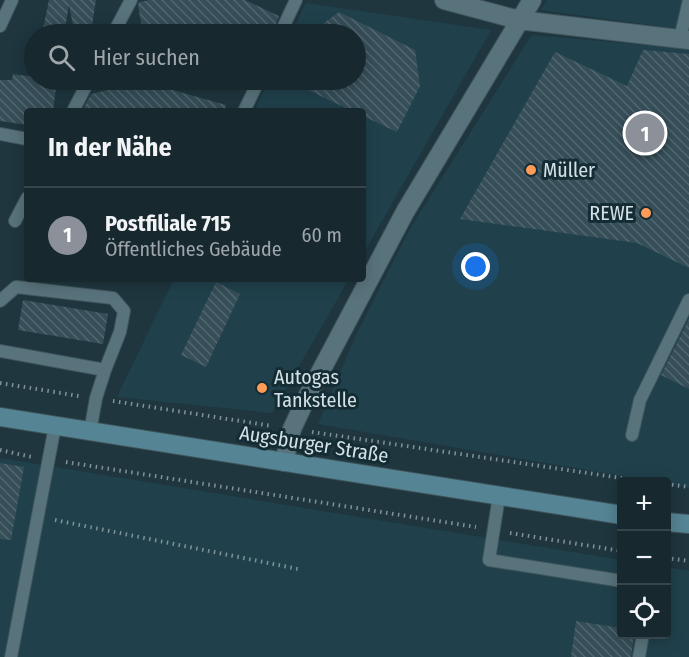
<!DOCTYPE html>
<html lang="de">
<head>
<meta charset="utf-8">
<style>
  :root { --surface:#17282f; --page:#203037; --text:#f1f3f6; --muted:#9ea6aa; --line:#36444b; --accent:#8c9099 }
  body { margin:0; font-family:"Fira Sans Condensed",sans-serif; background:var(--page); color:var(--text) }
  .controls { position:absolute; right:18px; bottom:18px; display:grid; overflow:hidden; border-radius:6px; box-shadow:0 3px 15px #0003 }
  .controls button { width:54px; height:54px; display:grid; place-items:center; padding:0; border:0; border-bottom:2px solid var(--line); background:var(--surface); color:var(--text); font:30px sans-serif }
  .you { position:absolute; left:476px; top:267px; width:21px; height:21px; margin:-15px; border:4px solid #fff; border-radius:50%; background:#1a73e8; box-shadow:0 0 0 9px #1a73e833 }
  .badge { display:grid; place-items:center; width:39px; height:39px; border-radius:50%; background:var(--accent); color:#fff; font-size:20px; font-weight:700 }
  .pin { position:absolute; translate:-50% -50%; border:3px solid #fff; box-shadow:0 2px 6px #0006 }
  .list { margin:0; padding:0; list-style:none }
  h2 { display:flex; justify-content:space-between; align-items:center; height:78px; margin:0; padding:0 24px; font-size:26px }
  h2 small { font-size:20px; font-weight:400; color:var(--muted) }
  .list li { display:grid; grid-template-columns:39px 1fr auto; gap:18px; align-items:center; box-sizing:border-box; height:96px; padding:0 24px; border-top:2px solid var(--line) }
  .list b { display:block; font-size:22px; white-space:nowrap }
  .list p { margin:0; font-size:20px; white-space:nowrap; color:var(--muted) }
  .list em { font-size:20px; font-style:normal; color:var(--muted) }
  .icon { flex:none; width:33px; height:33px; fill:none; stroke:currentColor; stroke-width:2; stroke-linecap:round; stroke-linejoin:round }
  .map { position:relative; flex:none; width:689px; height:657px; overflow:hidden }
  .search { position:absolute; background:var(--surface); box-shadow:0 3px 15px #0003; left:24px; top:24px; width:342px; height:66px; display:flex; align-items:center; gap:15px; box-sizing:border-box; padding:0 21px; border-radius:33px; color:var(--muted); font-size:22px }
  .panel { position:absolute; background:var(--surface); box-shadow:0 3px 15px #0003; left:24px; top:108px; width:342px; height:174px; border-radius:6px }
  .map>svg:first-child { display:block }
  .built { fill:#20414c }
  .building { fill:url(#building-back-hatch) }
  .lines { fill:none; stroke-linecap:round; stroke-linejoin:round }
  .lane-casing { stroke:#3f555b; stroke-width:14 }
  .street-casing { stroke:#3f555b; stroke-width:20 }
  .secondary-casing { stroke:#3f555b; stroke-width:20 }
  .path { stroke:#809399; stroke-width:4; stroke-dasharray:1.5 4.5; stroke-linecap:butt }
  .lane { stroke:#59737c; stroke-width:12 }
  .street { stroke:#59737c; stroke-width:18 }
  .secondary { stroke:#558494; stroke-width:18 }
  .poi-dot { fill:#fd9c57; stroke:#142c34; stroke-width:2 }
  .labels { text-anchor:middle; stroke-width:6; stroke-linejoin:round; paint-order:stroke }
  .poi-label { font-size:20px; fill:#d3e1e6; stroke:#142c34; text-anchor:start }
  .street-label { font-size:20px; fill:#d3e1e6; stroke:#142c34 }
</style>
</head>
<body>
<div class="map">
<svg width="689" height="657" viewBox="0 0 689 657">
  <defs>
    <pattern id="building-back-hatch" width="6" height="6" patternUnits="userSpaceOnUse" patternTransform="scale(1.5)"><rect width="6" height="6" fill="#364e58"/><path d="M-1 5l2 2M0 0l6 6M5-1l2 2" fill="none" stroke="#526770"/></pattern>
  </defs>
  <rect width="100%" height="100%" fill="#1f363f"/>
  <path class="built" d="M547,0H689V30L541,10Z
    M306,3L491,30L363,254V111H254L269,80H356V34H291Z
    M532,35L689,49V488L667,484L666,482L652,481L318,424L357,333L411,227Z
    M174,279H349L272,413L117,397Z
    M0,458L621,560L622,634H666L667,567L689,571V657H0Z"/>
  <path class="building" d="M49,0H96L91,32L74,30L69,5L64,34H42Z
    M150,0H245L279,16L272,34H143L138,5L139,2Z
    M339,12L415,50L420,86L397,132L363,116V111H352L287,80H356V34H309Z
    M643,50L689,54V268L637,243L460,219L555,52L627,86Z
    M13,74L34,77V80H57L53,111H27V125L0,121V80H12Z
    M112,89H169L226,105L225,111H82L91,94Z
    M216,282L240,294L206,367L181,355Z
    M23,300L108,314L103,344L18,330Z
    M689,319V389L661,375Z
    M0,463L24,467L11,540L0,539Z
    M576,621L621,628V634H634L631,657H571Z"/>
  <g class="lines">
    <g class="lane-casing">
      <path id="lane" d="M0,26L12,0
        M113,34L131,0
        M280,34L296,0
        M680,39L689,0
        M73,111L89,80
        M244,111L259,80
        M0,134L27,139
        M15,221L27,198
        M0,301L16,287L113,298L124,311L120,332L105,370
        M0,351L105,370L96,398L90,432
        M632,435L640,400L689,300
        M499,496L489,560L622,581
        M11,657L55,426
        M639,657L643,634"/>
    </g>
    <g class="street-casing">
      <path id="street" d="M444,0L519,20L689,40
        M284,462L292,429L305,401L405,212L532,0"/>
    </g>
    <g class="secondary-casing">
      <path id="secondary" d="M0,417L622,515
        M666,522L689,524"/>
    </g>
    <path class="path" d="M0,383L79,396
      M113,401L272,426
      M312,432L648,482
      M0,450L32,457
      M66,462L476,527
      M666,484L689,487
      M55,520L298,569
      M510,533L622,551
      M666,558L689,561"/>
    <use href="#lane" class="lane"/>
    <use href="#street" class="street"/>
    <use href="#secondary" class="secondary"/>
  </g>
  <g class="poi-dot">
    <circle cx="531" cy="170" r="6"/>
    <circle cx="646" cy="213" r="6"/>
    <circle cx="262" cy="388" r="6"/>
  </g>
  <g class="labels">
    <g class="poi-label">
      <text x="543" y="177">Müller</text>
      <text x="634" y="220" text-anchor="end">REWE</text>
      <text x="274" y="384">Autogas<tspan x="274" dy="23">Tankstelle</tspan></text>
    </g>
    <g class="street-label">
      <text transform="translate(314 444) rotate(9)" y="7">Augsburger Straße</text>
    </g>
  </g>
</svg>
<div class="controls">
<button>+</button>
<button>−</button>
<button><svg class="icon" aria-label="locate" viewBox="0 0 24 24"><circle cx="12" cy="12" r="6"/><path d="M12 2v4M12 18v4M2 12h4M18 12h4"/></svg></button>
</div>
<div class="you"></div>
<div class="pin badge" style="left:645px;top:133px">1</div>
<div class="search"><svg class="icon" aria-label="search" viewBox="0 0 24 24"><circle cx="10" cy="10" r="6"/><path d="M15 15l6 6"/></svg>Hier suchen</div>
<section class="panel">
<h2>In der Nähe<small></small></h2>
<ul class="list">
<li><span class="badge">1</span><div><b>Postfiliale 715</b><p>Öffentliches Gebäude</p></div><em>60 m</em></li>
</ul>
</section>
</div>
</body>
</html>
